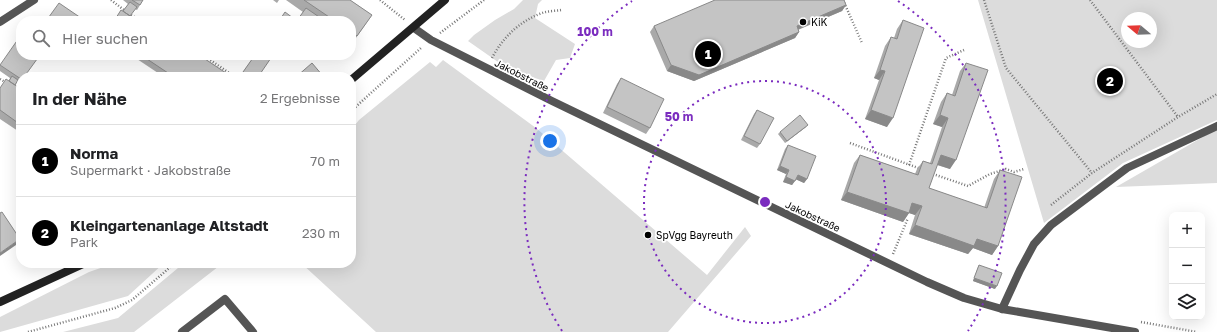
<!DOCTYPE html>
<html lang="de">
<head>
<meta charset="utf-8">
<style>
  :root { --surface:#fff; --page:#f6f6f6; --text:#202124; --muted:#757577; --line:#e0e0e0; --accent:#000 }
  body { margin:0; font-family:"Golos Text",sans-serif; background:var(--page); color:var(--text) }
  .controls { position:absolute; right:12px; bottom:12px; display:grid; overflow:hidden; border-radius:8px; box-shadow:0 4px 16px #0002 }
  .controls button { width:36px; height:36px; display:grid; place-items:center; padding:0; border:0; border-bottom:1px solid var(--line); background:var(--surface); color:var(--text); font:20px sans-serif }
  .compass { position:absolute; left:1121px; top:12px; width:36px; height:36px; border-radius:50%; background:var(--surface); box-shadow:0 4px 16px #0002; rotate:289deg }
  .you { position:absolute; left:550px; top:141px; width:14px; height:14px; margin:-10px; border:3px solid #fff; border-radius:50%; background:#1a73e8; box-shadow:0 0 0 6px #1a73e833 }
  .badge { display:grid; place-items:center; width:26px; height:26px; border-radius:50%; background:var(--accent); color:#fff; font-size:13px; font-weight:700 }
  .pin { position:absolute; translate:-50% -50%; border:2px solid #fff; box-shadow:0 1px 4px #0006 }
  .list { margin:0; padding:0; list-style:none }
  h2 { display:flex; justify-content:space-between; align-items:center; height:52px; margin:0; padding:0 16px; font-size:17px }
  h2 small { font-size:13px; font-weight:400; color:var(--muted) }
  .list li { display:grid; grid-template-columns:26px 1fr auto; gap:12px; align-items:center; box-sizing:border-box; height:72px; padding:0 16px; border-top:1px solid var(--line) }
  .list b { display:block; font-size:15px; white-space:nowrap }
  .list p { margin:0; font-size:13px; white-space:nowrap; color:var(--muted) }
  .list em { font-size:13px; font-style:normal; color:var(--muted) }
  .icon { flex:none; width:22px; height:22px; fill:none; stroke:currentColor; stroke-width:2; stroke-linecap:round; stroke-linejoin:round }
  .map { position:relative; flex:none; width:1217px; height:332px; overflow:hidden }
  .search { position:absolute; background:var(--surface); box-shadow:0 4px 16px #0002; left:16px; top:16px; width:340px; height:44px; display:flex; align-items:center; gap:10px; box-sizing:border-box; padding:0 14px; border-radius:16px; color:var(--muted); font-size:15px }
  .panel { position:absolute; background:var(--surface); box-shadow:0 4px 16px #0002; left:16px; top:72px; width:340px; height:196px; border-radius:16px }
  .map>svg:first-child { display:block }
  .green { fill:#dcdcdc; fill-rule:evenodd }
  .lines { fill:none; stroke-linecap:round; stroke-linejoin:round }
  .path { stroke:#777; stroke-width:2.5; stroke-dasharray:1 2; stroke-linecap:butt }
  .lane { stroke:#555; stroke-width:8 }
  .street { stroke:#555; stroke-width:8 }
  .secondary { stroke:#222; stroke-width:8 }
  .wall { fill:#a9a9a9 }
  .shaded-wall { fill:#898989 }
  .building { fill:#c4c4c4; stroke:#898989 }
  .ring { fill:none; stroke:#7b2cbf; stroke-width:2; stroke-dasharray:2 4 }
  .poi-dot { fill:#000; stroke:#fff; stroke-width:1.5 }
  .labels { text-anchor:middle; stroke-width:3.5; stroke-linejoin:round; paint-order:stroke }
  .poi-label { font-size:10px; fill:#000; stroke:#fff; text-anchor:start }
  .street-label { font-size:10px; fill:#000; stroke:#fff }
  .centre { fill:#7b2cbf; stroke:#fff; stroke-width:2 }
  .ring-label { font-size:12px; text-anchor:middle; font-weight:bold; fill:#7b2cbf; stroke:#fff; stroke-width:3.5; stroke-linejoin:round; paint-order:stroke }
</style>
</head>
<body>
<div class="map">
<svg width="1217" height="332" viewBox="0 0 1217 332">
  <rect width="100%" height="100%" fill="#fff"/>
  <path class="green" d="M523,0H542L538,4L535,18L575,44L570,58L556,60L544,81L508,69L468,41L474,35L495,20L514,9Z
    M978,0H1217V120L1123,163L1044,223ZM1127,18H1151V42H1127Z
    M443,60L536,128L707,275L745,227L751,236L668,332H376L301,263H351V130L359,120L430,62L436,67Z
    M1215,130H1217V183L1116,187Z
    M115,263H164L128,296L0,332V317L89,272Z
    M184,263H223L134,332H63L118,318Z"/>
  <g class="lines">
    <path class="path" d="M111,0L124,10
      M380,0L405,20
      M843,0L862,43
      M984,0L1006,68L1092,173
      M1090,0L1178,117
      M131,15L141,21
      M440,33L484,0
      M203,55L235,77
      M492,58C503,37 520,21 542,13C548,11 555,11 561,10
      M0,79L7,83
      M351,111L422,47
      M850,143L921,169
      M909,165L946,58L964,50
      M933,174L968,186L990,174L1006,169L1014,172L1024,169
      M1051,205L1092,173L1178,117L1217,94
      M893,254L908,218
      M1141,322L1197,332
      M28,332L115,308L132,300L175,263"/>
    <path class="lane" d="M1002,309L1020,270L1034,244L1051,225L1127,168L1217,126
      M182,332L225,299L253,332"/>
    <path class="street" d="M0,22L34,0
      M414,28L431,40L552,101L927,282L964,298L1002,309L1135,332"/>
    <path class="secondary" d="M351,80L445,0
      M0,302L85,263"/>
  </g>
  <path class="wall" d="M123,0H143L137,10L135,9L123,11L128,4Z
    M273,0H279L277,3Z
    M286,0H350L372,15L351,45V21H279H297L303,12Z
    M846,5L842,11L798,30L799,32L795,38L694,81L667,71L650,32L654,26Z
    M903,20L887,127L865,119L879,80L874,78L885,46L891,37L894,38L897,29Z
    M50,55H55L53,57Z
    M131,55H188L232,77H164Z
    M255,55L258,77H246L242,74Z
    M966,63L950,169L937,165L929,188L984,208L994,179L1000,170L998,246L992,255L973,248L968,254L909,234L915,215L909,213L903,222L841,200L854,163L860,155L915,174L917,169L923,161L930,163L942,127L933,124L941,102L947,93L952,95L960,71Z
    M0,65L21,77V82L19,84L17,83L15,85L21,89V133L0,119V88L9,81L10,78L0,71Z
    M621,78L650,128L646,134L603,113L617,84Z
    M757,110L760,144L757,148L741,140L754,114Z
    M806,127L785,143L778,134L780,132Z
    M788,145L807,179L804,183L796,179L792,185L783,182L786,174L777,170L785,149Z
    M979,265L995,289L973,281L978,267Z"/>
  <path class="shaded-wall" d="M846,5L842,11L792,32L797,26Z
    M799,32L795,38L694,81L667,71L671,65Z
    M880,70L885,71L879,80L874,78Z
    M871,110L893,118L887,127L865,119Z
    M940,115L948,118L942,127L933,124Z
    M808,125L806,127L785,143L787,141Z
    M941,155L956,160L950,169L935,164Z
    M780,166L789,170L786,174L777,170Z
    M798,175L807,179L804,183L795,179Z
    M786,177L795,181L792,185L783,182Z
    M847,192L909,213L903,222L841,200Z
    M912,203L922,206L915,215L906,212Z
    M915,225L977,239L998,246L992,255L973,248L968,254L909,234Z
    M20,239L16,245L0,256V253Z
    M974,278L997,286L995,289L973,281Z"/>
  <path class="building" d="M132,0H143L140,5Z
    M304,0H350L372,15L357,36L351,32V21H335Z
    M715,0H844L846,5L797,26L799,32L699,75L671,65L654,26Z
    M130,2L137,7L130,16L123,11Z
    M59,3L81,18L79,21H46Z
    M306,8L325,21H302L298,19Z
    M121,10L138,21H114Z
    M285,12L297,21H279Z
    M903,20L924,28L893,118L871,110L885,71L880,70L891,37L897,39Z
    M21,35V55H40L24,77H21V79L0,65Z
    M141,55H188L190,56L191,55H199L232,77H185L179,73L176,77H174Z
    M255,55H273L258,77H251L243,72Z
    M312,63L323,76L322,77H296Z
    M966,63L988,70L956,160L941,155L929,188L987,208L1000,170L1022,177L998,246L977,239L974,246L915,225L922,206L912,203L909,213L847,192L860,155L918,175L923,161L932,164L948,118L940,115L947,93L955,96Z
    M12,76L18,80L15,85L9,81Z
    M621,78L664,99L650,128L607,107Z
    M6,79L21,89V125L0,110V88Z
    M757,110L774,118L760,144L744,136Z
    M800,115L808,125L787,141L780,132Z
    M788,145L816,156L807,179L798,175L795,181L786,177L789,170L780,166Z
    M2,212L20,239L0,253V213Z
    M979,265L1002,273L997,286L974,278Z"/>
  <g class="ring">
    <circle cx="765" cy="202" r="121"/>
    <path d="M562 331A241 241 0 0 1 632 1M898 1A241 241 0 0 1 968 331"/>
  </g>
  <g class="poi-dot">
    <circle cx="803" cy="22" r="4"/>
    <circle cx="648" cy="235" r="4"/>
  </g>
  <g class="labels">
    <g class="poi-label">
      <text x="811" y="26">KiK</text>
      <text x="656" y="239">SpVgg Bayreuth</text>
    </g>
    <g class="street-label">
      <text transform="translate(522 75) rotate(27)" y="4">Jakobstraße</text>
      <text transform="translate(813 216) rotate(25)" y="4">Jakobstraße</text>
    </g>
  </g>
  <circle cx="765" cy="202" r="6" class="centre"/>
  <g class="ring-label">
    <text x="595" y="36">100 m</text>
    <text x="679" y="121">50 m</text>
  </g>
</svg>
<div class="controls">
<button>+</button>
<button>−</button>
<button><svg class="icon" aria-label="layers" viewBox="0 0 24 24"><path d="M12 4l9 5-9 5-9-5zM3 14l9 5 9-5"/></svg></button>
</div>
<svg class="compass" viewBox="-18 -18 36 36"><path d="M0-13l5 13h-10z" fill="#e53935"/><path d="M0 13l5-13h-10z" fill="#757577"/></svg>
<div class="you"></div>
<div class="pin badge" style="left:708px;top:54px">1</div>
<div class="pin badge" style="left:1110px;top:81px">2</div>
<div class="search"><svg class="icon" aria-label="search" viewBox="0 0 24 24"><circle cx="10" cy="10" r="6"/><path d="M15 15l6 6"/></svg>Hier suchen</div>
<section class="panel">
<h2>In der Nähe<small>2 Ergebnisse</small></h2>
<ul class="list">
<li><span class="badge">1</span><div><b>Norma</b><p>Supermarkt · Jakobstraße</p></div><em>70 m</em></li>
<li><span class="badge">2</span><div><b>Kleingartenanlage Altstadt</b><p>Park</p></div><em>230 m</em></li>
</ul>
</section>
</div>
</body>
</html>
